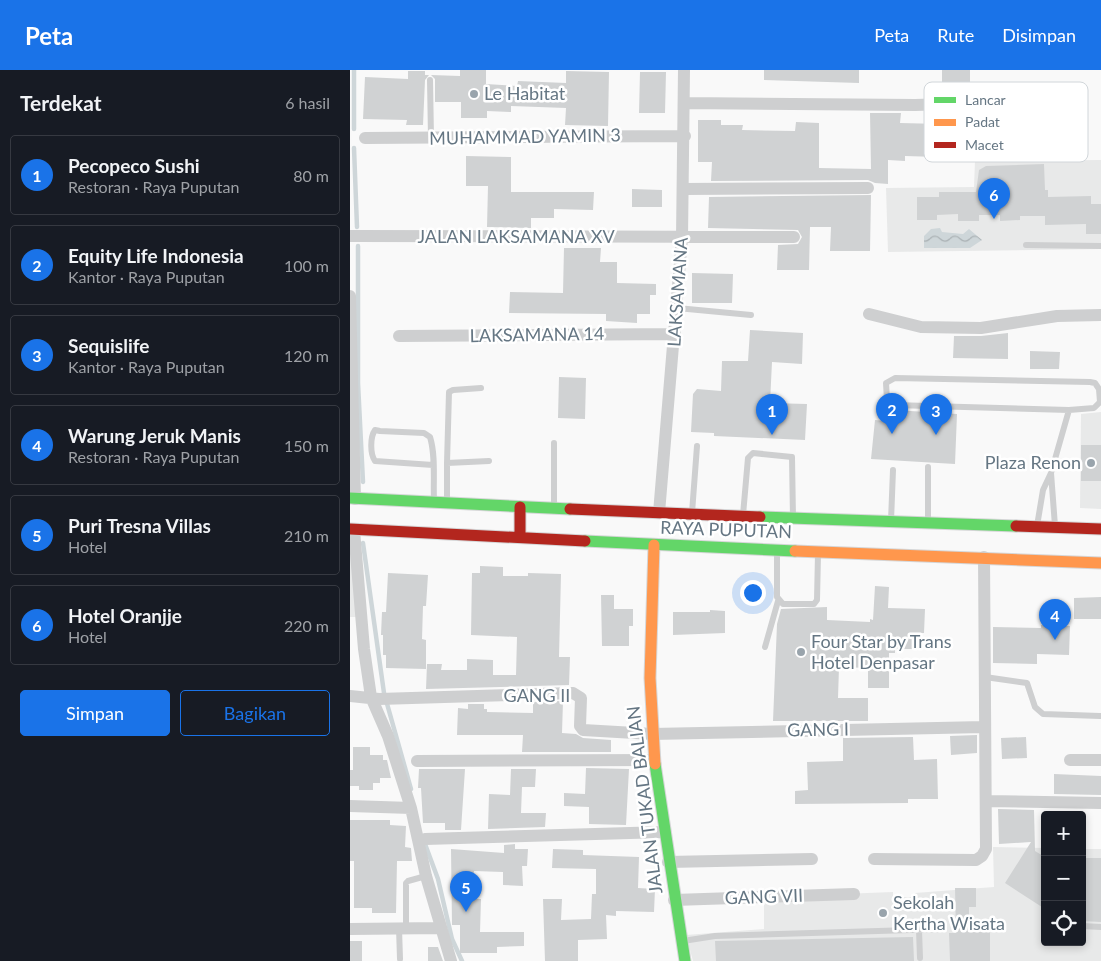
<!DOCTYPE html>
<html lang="id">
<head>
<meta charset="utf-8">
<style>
  :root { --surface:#171b24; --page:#242831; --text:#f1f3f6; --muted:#9ea1a6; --line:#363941; --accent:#1a73e8 }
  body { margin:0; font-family:Lato,sans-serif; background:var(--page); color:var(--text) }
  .controls { position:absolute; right:15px; bottom:15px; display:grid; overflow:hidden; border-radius:5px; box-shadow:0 2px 8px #0003 }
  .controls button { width:45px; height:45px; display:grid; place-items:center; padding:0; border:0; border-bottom:1px solid var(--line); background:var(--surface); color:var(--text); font:25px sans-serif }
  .you { position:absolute; left:402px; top:522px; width:18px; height:18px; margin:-12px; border:4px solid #fff; border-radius:50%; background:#1a73e8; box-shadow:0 0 0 8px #1a73e833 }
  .badge { display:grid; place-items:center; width:32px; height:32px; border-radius:50%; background:var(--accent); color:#fff; font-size:16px; font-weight:700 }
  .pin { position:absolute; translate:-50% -41px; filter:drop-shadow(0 1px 2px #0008) }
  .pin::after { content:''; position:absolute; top:26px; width:18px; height:15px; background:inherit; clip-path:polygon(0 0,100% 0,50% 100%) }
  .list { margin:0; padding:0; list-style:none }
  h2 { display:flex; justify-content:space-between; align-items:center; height:65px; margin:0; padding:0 20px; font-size:21px }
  h2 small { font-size:16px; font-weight:400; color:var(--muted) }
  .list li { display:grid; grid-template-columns:32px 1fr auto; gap:15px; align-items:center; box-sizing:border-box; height:80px; margin:0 10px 10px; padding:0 10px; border:1px solid var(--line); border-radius:5px }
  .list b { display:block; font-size:19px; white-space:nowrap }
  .list p { margin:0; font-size:16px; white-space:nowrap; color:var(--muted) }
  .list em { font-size:16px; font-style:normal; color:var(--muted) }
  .actions { display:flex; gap:10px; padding:15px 20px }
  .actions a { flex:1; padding:11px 0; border:1px solid var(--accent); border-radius:5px; text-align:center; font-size:18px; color:var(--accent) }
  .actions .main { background:var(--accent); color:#fff }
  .icon { flex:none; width:28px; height:28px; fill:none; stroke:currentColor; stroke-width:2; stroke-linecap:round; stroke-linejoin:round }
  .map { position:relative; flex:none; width:751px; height:891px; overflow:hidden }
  header { display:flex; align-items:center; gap:30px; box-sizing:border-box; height:70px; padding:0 25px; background:var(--accent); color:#fff }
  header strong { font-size:24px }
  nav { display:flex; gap:28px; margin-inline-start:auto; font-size:18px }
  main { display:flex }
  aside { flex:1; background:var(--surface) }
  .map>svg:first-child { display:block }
  .built { fill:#e8e9e9 }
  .water { fill:url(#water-waves) }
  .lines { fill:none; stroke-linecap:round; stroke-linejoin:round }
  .stream { stroke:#ced6d9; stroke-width:4.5 }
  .building { fill:#d0d2d3 }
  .fast-casing { stroke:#d5d6d7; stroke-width:13 }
  .slow-casing { stroke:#d5d6d7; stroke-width:13 }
  .jam-casing { stroke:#d5d6d7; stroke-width:13 }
  .lane { stroke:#cecfd0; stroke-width:6 }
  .street { stroke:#cecfd0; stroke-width:12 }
  .fast { stroke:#63d668; stroke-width:11 }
  .slow { stroke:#ff974d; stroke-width:11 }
  .jam { stroke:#b3261e; stroke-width:11 }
  .poi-dot { fill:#99a4ac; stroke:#fff; stroke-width:2 }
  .labels { text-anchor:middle; stroke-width:5; stroke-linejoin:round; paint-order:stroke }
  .poi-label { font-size:18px; fill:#657683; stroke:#fff; text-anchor:start }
  .street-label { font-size:18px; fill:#657683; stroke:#fff }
  .key { fill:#fff; stroke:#d1d6da; stroke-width:1 }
  .key-label { font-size:14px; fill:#657683 }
</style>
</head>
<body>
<header>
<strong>Peta</strong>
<nav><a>Peta</a><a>Rute</a><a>Disimpan</a></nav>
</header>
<main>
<aside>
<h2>Terdekat<small>6 hasil</small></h2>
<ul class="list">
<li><span class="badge">1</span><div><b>Pecopeco Sushi</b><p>Restoran · Raya Puputan</p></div><em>80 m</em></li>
<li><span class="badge">2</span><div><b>Equity Life Indonesia</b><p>Kantor · Raya Puputan</p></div><em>100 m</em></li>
<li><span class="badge">3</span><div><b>Sequislife</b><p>Kantor · Raya Puputan</p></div><em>120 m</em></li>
<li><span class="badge">4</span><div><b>Warung Jeruk Manis</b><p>Restoran · Raya Puputan</p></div><em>150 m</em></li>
<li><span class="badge">5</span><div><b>Puri Tresna Villas</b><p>Hotel</p></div><em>210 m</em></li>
<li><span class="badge">6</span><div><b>Hotel Oranjje</b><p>Hotel</p></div><em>220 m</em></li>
</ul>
<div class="actions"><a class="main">Simpan</a><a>Bagikan</a></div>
</aside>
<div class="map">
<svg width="751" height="891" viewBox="0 0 751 891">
  <defs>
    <pattern id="water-waves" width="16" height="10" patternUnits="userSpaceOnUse" patternTransform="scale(1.25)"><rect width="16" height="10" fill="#ced6d9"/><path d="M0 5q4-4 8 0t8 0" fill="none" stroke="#abb2b5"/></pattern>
  </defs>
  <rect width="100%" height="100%" fill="#f9f9f9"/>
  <path class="built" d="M751,90V179L538,182L536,118L624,117L625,91Z
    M751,342V439L730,438L731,344Z
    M0,481L9,547H0Z
    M643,777L695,778V872H732V779H751V891H343L336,865L414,859V827L543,822V827H564L565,823L644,817Z"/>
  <path class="water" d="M590,158L592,162L613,164L619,159L632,170L620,178H574V166L581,159Z"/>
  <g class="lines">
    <path class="stream" d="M4,59V0
      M4,78L7,157
      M8,176V313L13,412
      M13,473L34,623L61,719
      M75,774L88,809L102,869L112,891"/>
  </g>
  <path class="building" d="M110,0H136V14L167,16L168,11L216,13V1L259,2L258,56L215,55L216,38L161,36V42L137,41V48H111V32H85V9L81,5L110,6Z
    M414,0H509V13L414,10Z
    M592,0H620V16L592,15Z
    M58,1H75V5H79L75,10L73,55H56L57,50L13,49L15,7L58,9Z
    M290,2H316L315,43H289Z
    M520,43H551L550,53L591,54L590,68H622L621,88L555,86V91L538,90V114L525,113L518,110L361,111L362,92H348V50H371V55H393L392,60L445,61L446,52L469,53V98L521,99Z
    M116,86L161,87V122H244L243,140L204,139V148H181V158L137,157L138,116H116Z
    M694,94L695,120H698V127L741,126V134H751V164H736V154L695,155V146H670V150L650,151V145H629V151H608V144L587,145V150H567V127H589V122H626L629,100L636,96Z
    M282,119L312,120V137H282Z
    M521,125L520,181H480L481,157H460L459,200H427L428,175L448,174L452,167L448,160L358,158L359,127Z
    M214,178H251L250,192H267V213L306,214V225H300V244H287V253L256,251V244L159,243L160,222L213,223Z
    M342,203L383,204L382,233H342Z
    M400,260L453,263L452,294L422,292L420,333L457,334L455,370L364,366V363L341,362L343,324L347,319L371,321L372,291H398Z
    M658,263V289L603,288L604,266H631Z
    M680,281L710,282L709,299H680Z
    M209,307L236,308L235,349L208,348Z
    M545,340L607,344L605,394L521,389L525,350L544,352Z
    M731,375H751V411H731Z
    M130,496L153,497V506H178V503L211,504L209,587H220L219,615L76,619L77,594H92L91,600H117V589L143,590V605H166L167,567L121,565L122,503H130Z
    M38,503L78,505L76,536H73L72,569L76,570V599L36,598V585H33V565H31L32,542H36Z
    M525,516L539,517L538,538L575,539L574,563H570L569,579H545V583H539V618H518V598L489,597L488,628H518V651H423L427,554L431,539L477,537V550L520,552V549L523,550Z
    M251,525H264V539H283V556H279V576H252Z
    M751,527V549H724V528Z
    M360,540L375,541V563L323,565V542H360Z
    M691,555L720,556L719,585L687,584V594L643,593V557L691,558Z
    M213,631L212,663L226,664L233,668L261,670V682H172L173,665H107L108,638L118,639V634H134V639H137V642L183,643V632Z
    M627,665V683L601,685L600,666Z
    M563,667L564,690L587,689L588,729H558V733L445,734V721L458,720L457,692L493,691V668Z
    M676,667L677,688L652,689L651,668Z
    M3,677H20V685H33V690H37L41,708H30V713H23V720H9V716H0V700H3Z
    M236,698L279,699L276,755L239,754V737L214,736V723L235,724Z
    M69,699H115L111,760H95V753H73L71,718H68Z
    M161,699H186L185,717H172L171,743H196L195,757L138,759L139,724L160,725Z
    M704,704L751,706V725L704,724Z
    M648,739L684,740L685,781L695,787V839L655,813L681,772L649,774Z
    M0,750H40V755L56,756L55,777L61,778L62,791H47L46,843H22V838H4V791H0Z
    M165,774V779H178L177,796H172L173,816L153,815V802L124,801L123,829H131L130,862H174V876L147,877V883H110V855H102L101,779L154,783V775Z
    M203,779L233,780V785L289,787L288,818L305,819L304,842L266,841V846L256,845L257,869L228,870V891H195L193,829H212L211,850L241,849L242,824H246V799L202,798Z
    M732,788H751V852L732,851Z
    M605,818H626V837H619V862H640V891H600L599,863H606Z
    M563,867L564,891H366L365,871Z
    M0,871H12V891H0Z
    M78,877H88L93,891H78Z"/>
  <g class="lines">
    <g class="fast-casing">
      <path id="fast" d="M0,428L220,439
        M410,447L666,456
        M235,471L445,481
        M305,694L335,891"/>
    </g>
    <g class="slow-casing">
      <path id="slow" d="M304,475L300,608L305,694
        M445,481L751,493"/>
    </g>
    <g class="jam-casing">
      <path id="jam" d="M170,437V467
        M220,439L410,447
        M666,456L751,459
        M0,459L235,471"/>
    </g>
    <path class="lane" d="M80,10L81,68
      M676,175L751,176
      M327,238L401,245
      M545,308L740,312L745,313L749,319L750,332L744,338L719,340L543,335L537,330L536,313Z
      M97,393L99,322L103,320L131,318
      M83,395L25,391C20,384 20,367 25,360L30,361L74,363L80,367C86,386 83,411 84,431
      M701,403L705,456
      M97,432V393L139,391
      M204,437V373
      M342,443L347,376
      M393,445L398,388L403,383L442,387L443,448
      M541,451L543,400
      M578,451V397
      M687,456L693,420L701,403L719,340
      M427,481V527L433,534H464L467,530L468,484
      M415,577L428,531
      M635,607L677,613L685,637L693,644L750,646
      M732,856L751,857
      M49,858L50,889
      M56,858V813L58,811L76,806
      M569,860L570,888
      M333,871L365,866L594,859"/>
    <path class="street" d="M334,33L565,35L631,33
      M15,68L335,66
      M333,119L518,118
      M0,166L444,167
      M0,226L5,429
      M519,244L571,257L631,258L707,246L751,245
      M49,266L325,264
      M309,443L332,168L334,0
      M4,460L14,579L21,627L38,666L61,738L76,806L101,891
      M0,626L29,629L223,623L231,628L230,656L233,660L302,664L634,657
      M720,690H751
      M67,691L304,690
      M636,731L751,733
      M0,736L61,738
      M75,769L315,762
      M524,789L626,790L632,786L636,779L634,487
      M318,792L462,789
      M324,830L504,824
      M0,859L91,858"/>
    <use href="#fast" class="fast"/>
    <use href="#slow" class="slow"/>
    <use href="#jam" class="jam"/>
  </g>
  <g class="poi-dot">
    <circle cx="124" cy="24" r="5"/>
    <circle cx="741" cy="393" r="5"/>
    <circle cx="451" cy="582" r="5"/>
    <circle cx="533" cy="843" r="5"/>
  </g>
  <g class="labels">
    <g class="poi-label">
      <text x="134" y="30">Le Habitat</text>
      <text x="731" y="399" text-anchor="end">Plaza Renon</text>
      <text x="461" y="578">Four Star by Trans<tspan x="461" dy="21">Hotel Denpasar</tspan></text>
      <text x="543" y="839">Sekolah<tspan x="543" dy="21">Kertha Wisata</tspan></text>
    </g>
    <g class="street-label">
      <text transform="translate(175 67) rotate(-1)" y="6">MUHAMMAD YAMIN 3</text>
      <text x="166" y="173">JALAN LAKSAMANA XV</text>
      <text transform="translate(328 222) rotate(-86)" y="6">LAKSAMANA</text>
      <text transform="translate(187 265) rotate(-1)" y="6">LAKSAMANA 14</text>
      <text transform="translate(376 460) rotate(2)" y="6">RAYA PUPUTAN</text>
      <text x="187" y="632">GANG II</text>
      <text transform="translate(468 660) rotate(-1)" y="6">GANG I</text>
      <text transform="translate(295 730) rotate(-97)" y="6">JALAN TUKAD BALIAN</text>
      <text transform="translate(414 827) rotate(-2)" y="6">GANG VII</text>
    </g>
  </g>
  <rect x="574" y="12" width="164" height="80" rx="8" class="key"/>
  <rect x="584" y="27" width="22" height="6" fill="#63d668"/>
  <rect x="584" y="49" width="22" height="7" fill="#ff974d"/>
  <rect x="584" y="72" width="22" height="6" fill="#b3261e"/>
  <g class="key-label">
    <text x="615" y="35">Lancar</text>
    <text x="615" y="57">Padat</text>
    <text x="615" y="80">Macet</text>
  </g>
</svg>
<div class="controls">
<button>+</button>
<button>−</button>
<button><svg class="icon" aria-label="locate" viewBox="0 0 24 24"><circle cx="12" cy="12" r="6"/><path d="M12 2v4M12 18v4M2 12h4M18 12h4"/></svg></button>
</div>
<div class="you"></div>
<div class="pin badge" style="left:422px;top:365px">1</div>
<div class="pin badge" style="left:542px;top:364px">2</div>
<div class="pin badge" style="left:586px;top:365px">3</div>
<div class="pin badge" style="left:705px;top:570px">4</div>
<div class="pin badge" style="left:116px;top:842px">5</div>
<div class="pin badge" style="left:644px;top:149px">6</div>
</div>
</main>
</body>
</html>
